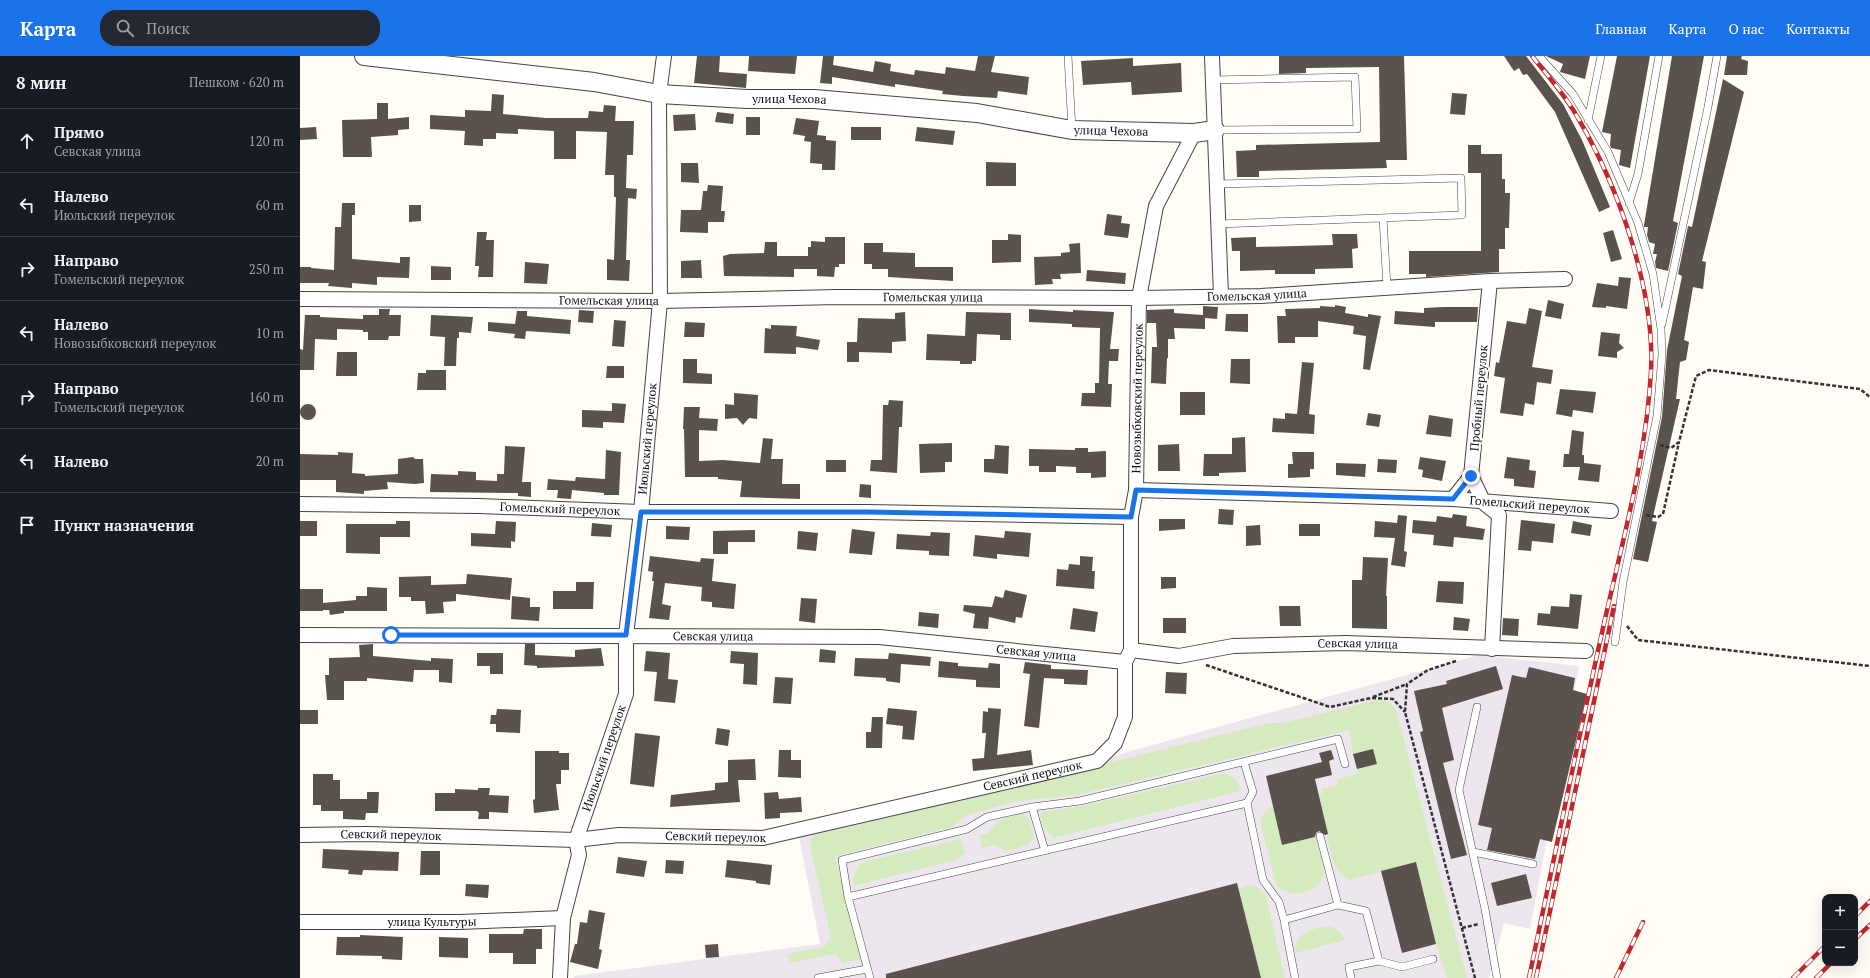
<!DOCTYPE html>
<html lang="ru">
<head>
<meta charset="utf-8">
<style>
  :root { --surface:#171b24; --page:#242831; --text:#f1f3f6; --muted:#9ea1a6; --line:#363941; --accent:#1a73e8 }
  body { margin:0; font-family:"PT Serif",serif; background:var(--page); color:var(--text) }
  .controls { position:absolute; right:12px; bottom:12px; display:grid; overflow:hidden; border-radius:8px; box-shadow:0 4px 16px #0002 }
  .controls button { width:36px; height:36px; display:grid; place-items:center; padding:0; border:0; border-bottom:1px solid var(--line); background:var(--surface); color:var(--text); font:20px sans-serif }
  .stop { position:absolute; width:12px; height:12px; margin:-9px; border:3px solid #1a73e8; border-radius:50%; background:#fff }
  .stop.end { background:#1a73e8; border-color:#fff; box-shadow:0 1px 4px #0008 }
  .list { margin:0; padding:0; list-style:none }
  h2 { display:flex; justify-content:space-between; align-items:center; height:52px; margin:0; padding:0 16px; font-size:17px }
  h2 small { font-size:13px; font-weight:400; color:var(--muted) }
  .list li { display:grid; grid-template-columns:26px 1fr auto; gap:12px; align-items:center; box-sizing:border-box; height:64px; padding:0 16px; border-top:1px solid var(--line) }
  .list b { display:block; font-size:15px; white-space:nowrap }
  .list p { margin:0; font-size:13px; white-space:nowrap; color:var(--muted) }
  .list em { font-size:13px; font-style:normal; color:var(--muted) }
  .icon { flex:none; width:22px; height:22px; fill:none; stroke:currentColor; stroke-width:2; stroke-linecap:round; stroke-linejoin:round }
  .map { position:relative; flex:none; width:1570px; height:922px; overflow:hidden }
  header { display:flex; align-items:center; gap:24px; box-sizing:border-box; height:56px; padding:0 20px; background:var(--accent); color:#fff }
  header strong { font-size:19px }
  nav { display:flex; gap:22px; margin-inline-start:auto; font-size:14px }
  .search { width:280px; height:36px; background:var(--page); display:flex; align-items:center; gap:10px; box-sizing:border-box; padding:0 14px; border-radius:16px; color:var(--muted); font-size:15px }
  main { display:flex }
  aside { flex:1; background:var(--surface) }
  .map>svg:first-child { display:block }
  .industrial { fill:#eee6ef }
  .green { fill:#d5ebbd }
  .building { fill:#5a524d }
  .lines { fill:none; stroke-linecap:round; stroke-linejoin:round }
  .service-casing { stroke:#444; stroke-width:8 }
  .minor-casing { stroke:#444; stroke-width:16 }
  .tertiary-casing { stroke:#444; stroke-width:20 }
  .path { stroke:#333; stroke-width:2.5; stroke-dasharray:4 2; stroke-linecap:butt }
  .service { stroke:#fff; stroke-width:7 }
  .minor { stroke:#fff; stroke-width:14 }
  .tertiary { stroke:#fff; stroke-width:18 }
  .rail-casing { stroke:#c4262e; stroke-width:4.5 }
  .rail { stroke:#fff; stroke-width:3; stroke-dasharray:9; stroke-linecap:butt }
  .route { stroke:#1a73e8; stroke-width:5 }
  .labels { text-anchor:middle; stroke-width:4; stroke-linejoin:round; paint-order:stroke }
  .street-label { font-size:12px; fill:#111; stroke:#fff }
</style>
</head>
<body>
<header>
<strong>Карта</strong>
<div class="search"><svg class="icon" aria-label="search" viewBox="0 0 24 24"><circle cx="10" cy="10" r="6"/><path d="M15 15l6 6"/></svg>Поиск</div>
<nav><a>Главная</a><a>Карта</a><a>О нас</a><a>Контакты</a></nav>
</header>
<main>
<aside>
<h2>8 мин<small>Пешком · 620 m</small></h2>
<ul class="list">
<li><svg class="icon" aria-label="ahead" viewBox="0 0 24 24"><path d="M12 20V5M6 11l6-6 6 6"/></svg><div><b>Прямо</b><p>Севская улица</p></div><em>120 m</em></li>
<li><svg class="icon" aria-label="left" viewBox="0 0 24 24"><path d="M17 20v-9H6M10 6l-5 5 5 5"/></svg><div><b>Налево</b><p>Июльский переулок</p></div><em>60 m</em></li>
<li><svg class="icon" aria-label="right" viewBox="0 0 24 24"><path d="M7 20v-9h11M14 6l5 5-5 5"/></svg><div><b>Направо</b><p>Гомельский переулок</p></div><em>250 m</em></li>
<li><svg class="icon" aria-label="left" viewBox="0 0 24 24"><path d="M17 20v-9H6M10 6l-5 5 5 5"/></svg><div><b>Налево</b><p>Новозыбковский переулок</p></div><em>10 m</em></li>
<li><svg class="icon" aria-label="right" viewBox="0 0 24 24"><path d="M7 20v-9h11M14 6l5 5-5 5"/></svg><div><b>Направо</b><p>Гомельский переулок</p></div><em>160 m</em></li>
<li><svg class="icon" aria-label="left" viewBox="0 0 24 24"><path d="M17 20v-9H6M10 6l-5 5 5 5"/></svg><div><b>Налево</b></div><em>20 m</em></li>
<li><svg class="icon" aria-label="arrive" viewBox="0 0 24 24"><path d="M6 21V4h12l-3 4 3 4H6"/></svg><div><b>Пункт назначения</b></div></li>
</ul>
</aside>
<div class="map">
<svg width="1570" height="922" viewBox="0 0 1570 922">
  <rect width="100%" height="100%" fill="#fffdf5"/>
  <path class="industrial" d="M1179,599L1279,610L1230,873L1204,867L1189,922H274V920L520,888L499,781L813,700Z"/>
  <path class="green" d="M1080,643L1090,646L1096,654L1167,922H1147L1136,888L1116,806L1049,824C1033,816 1032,798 1027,782L1028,778L1019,738L1023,737L1022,733L1038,729L1037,723L1058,718L1057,713L1077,708L1053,698L1049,674L781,738L714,746L667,759L652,771L535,800L560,903L543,907L535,898L490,907L487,898L524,891L531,881L510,791L512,780L969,667H983Z
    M924,717L936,723L941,735L754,782L745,773L740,761L742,756L783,750Z
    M973,751L983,789L1016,781C1018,791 1024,804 1024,814C1024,837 989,845 976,829L960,766C963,757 965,754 973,751Z
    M722,757L729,763L734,781L728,789L706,795L694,789L682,792L679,779L688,777L698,765Z
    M661,783L665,797L656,804L554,830C552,818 555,814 563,806Z
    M952,829L959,832L966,840L985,922H961L938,833Z
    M1025,870C1036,871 1040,875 1045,884L995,897C997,876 1007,875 1025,870Z"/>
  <path class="building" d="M397,0H420L419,16L447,18L446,32L394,27Z
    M449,0H497L495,18L448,15Z
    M523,0H534L533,9L573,16L575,5L591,8L590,15L614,19L615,14L645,18L646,11L675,15L678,0H695L691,16L729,21L727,39L698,35L697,42L663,40L642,38L643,35L595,28V31L532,21V28L520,27Z
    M979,0H1104L1107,104H1086L1087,112L959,115V121H937L936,95L956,94V89L1080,86L1079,11L1006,12V17L979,18Z
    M1204,0H1226L1263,48L1282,84L1310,151L1299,156L1255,56L1227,18L1223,19L1219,12L1214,15Z
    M1246,0H1290L1285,23L1260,16L1263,8Z
    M1317,0H1350L1330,112L1319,109L1321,94L1311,92L1310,89L1311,78L1302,76Z
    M1372,0H1404L1373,165L1378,167L1368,215L1356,212L1355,206L1357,198H1353L1355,188L1349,186L1347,179L1348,171H1344V169Z
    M1427,0H1442L1441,3L1448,5L1447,19H1424Z
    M833,2V10L881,7L882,36L832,39L831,26L783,29L781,5Z
    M1423,23L1444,36L1402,205L1406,206L1403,233L1393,231L1384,284L1389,286L1386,304L1380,306L1376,343H1380L1352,465L1357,466L1348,506L1333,503L1362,361L1367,294L1382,220L1378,218L1388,170L1392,171Z
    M1152,37L1167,38L1165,59L1150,58Z
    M192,38L204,39L203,58L246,62H288L289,55L303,56L304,49L316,50L315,65H334L333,99H327L326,132L337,133L336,143L328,142L326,204H330L329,225L307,224V203L314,204L316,141H314V119H305L307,76L276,75V103H254V75L218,73V78L196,77V83H183V90L164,89L165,75L130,73V59L165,61V54L191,55Z
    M77,47H88V63L109,61V73L98,74V79L71,81L72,101H43L42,64L77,63Z
    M417,56L434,58L433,68L415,66Z
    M395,58L396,74L374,75L373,59Z
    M446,61H460V79H446Z
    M496,62L519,65L517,79L526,80V84L536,85L535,114H522V108L510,107L511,86L504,85L505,80L493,78Z
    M16,71L17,83L0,84V72Z
    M551,71H581V84H551Z
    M617,71L655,75L653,89L615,85Z
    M1168,89H1181V98H1202V123H1205V137H1210L1209,172H1205V193H1199V216L1126,221V218H1109V195H1181V117H1168Z
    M686,106L716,107V130H686Z
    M381,107H398L399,127L381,126Z
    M408,129L423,130L421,155H425L424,166H408V177L380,176L381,154H401L403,135H407Z
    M42,147H55V159H52V203L100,207V201H110L109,222L77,221V229L52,227V232L28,230L29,227H0V211H11V212L34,214L35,171H41Z
    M109,149H121V165L109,166Z
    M807,158L822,160L821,167L830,168L828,182L804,179Z
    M1313,174L1322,203L1311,206L1303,177Z
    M177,176H187L186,184H194L193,221H178L179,210H175Z
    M708,178L721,179V206L692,207V184H708Z
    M1032,178H1057L1058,192L1052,193L1053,212L1015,213V218H975V214L940,215V195H932L931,182L956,181V191L1033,189Z
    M525,181H545V208H539V211H535L534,221L517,220V213H494V221L424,220L423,200L430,198L464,197L465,186H477V200H508V191H511V185L525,186Z
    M564,187H583V196L615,197V211H653V225L588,221V213H572V208H564Z
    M780,187L781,217L760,218L761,223H752L753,228L735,229L734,201L761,200V197L770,196L769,188Z
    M401,204L402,222H381V205Z
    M225,206L249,208L247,228L224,227Z
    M131,210L151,211V224H131Z
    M787,214L826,217L825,228L786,225Z
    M1319,221L1331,222L1327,253L1306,250V252L1292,251L1297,227L1318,230Z
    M1248,244L1264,248L1261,263L1245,260Z
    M1035,249L1046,251L1045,257L1068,261V258L1081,260L1070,314L1063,313L1066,280L1053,278L1054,270L1018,265V281H995V287H978L977,260H986L985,253L1020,252V250L1035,251Z
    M903,250L918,251L917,263L905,262V273L874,272L875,283H868V302H867L866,328L851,327L852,291H857L856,267H847V254L874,253V257L903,259Z
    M1143,251H1178L1177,266H1135V271L1094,268L1095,255L1124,257V252Z
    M1229,252L1242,255L1232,311L1253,314L1251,328L1237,326L1234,349L1225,347L1223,360L1200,357L1205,322L1194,320L1196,306L1199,307L1207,265L1226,268Z
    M79,253H90L89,259H101L100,280H89L88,284H68V276H63V274L37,273V284L15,283L14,314H0V293L3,294L5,259H20V261L63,263V259H79Z
    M729,253L773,256V254L814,256L810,293H819L818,305H809L808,328H812L811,351L781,350L782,337H795V327H799L800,272L772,271V268L729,266Z
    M279,254L294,255L293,267L278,266Z
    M217,255H227V260L271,264L270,278L226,275L225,283L214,282L215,278L188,275V266L215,268Z
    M605,256L606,285L592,286V297L559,296V306H547V286H557L558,262L595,263V257Z
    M666,256L711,257V284H700V279L677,278L676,305H672V308H660V305L626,304L627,278L665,280Z
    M926,258H948V276L925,275Z
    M131,259L173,261L171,277L159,276V282H157L156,310H144L145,281L130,280Z
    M314,264L326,265L324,291L312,290Z
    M385,266L405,267L404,281H384Z
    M471,269L497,270L496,280L520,284L518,294L496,291V298L464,297L465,272L471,273Z
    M1301,276L1320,278L1319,287L1324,292L1317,296V302L1298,300Z
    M37,296H57V320H36Z
    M383,303H397V317L412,318V328L383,327Z
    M931,303H950V328L930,327Z
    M1002,306L1014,307L1009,358L1015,359L1014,378L972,376L973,362L985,363V357L997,358Z
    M307,310H324V322H306Z
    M126,314H146V334H117L118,317H126Z
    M1260,333L1296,336L1293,357L1273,354L1272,361L1256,358Z
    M880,336H905V359H880Z
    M434,337L458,339L457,363L449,362L443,369L437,362L425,363V348L434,349Z
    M589,344L603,345L602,371H599L597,417L570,415L571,404H582L583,349H588Z
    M312,347L326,348L324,367L303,366V372L282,371V354L312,355Z
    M0 356a8 8 0 1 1 16 0a8 8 0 1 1-16 0Z
    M384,351H400L399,362L418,363L417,375L399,374V405L423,404L460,407L463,382L473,383L471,403H483L482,428H500V443L440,441L442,425L418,423V421H385L384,373H383Z
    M1068,357L1081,359L1079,371L1066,369Z
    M1129,359L1153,363L1151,381L1126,378Z
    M1272,374L1284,376L1282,399H1284V407L1301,409L1299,426L1278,424L1280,411H1263L1264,398H1269Z
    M945,381L946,416L919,417V420H903L904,398H932V382Z
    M652,387V406H645V416L620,417L619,388Z
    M879,388L880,415H858V389Z
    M695,389L709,390L708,418L684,416V403H694Z
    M205,390L225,391L222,426H231V441L218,440V437L130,436L131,418L158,419V415L176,416V424L197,425V418H204Z
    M775,392H788V396L806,395V421L791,422V417H776V411L756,410V416H739V410H729V393L775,394Z
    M306,394L321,396L319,439H304V437L272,434L271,443L257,442L258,434H247L248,423L275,425L276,421L305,423Z
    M38,396L53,397L52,417L65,418V420L98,418V403L113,401L115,403H123L124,427L115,428L87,426L88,433L64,435V438L36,436V424H0V398L38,399Z
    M992,396H1014V413H1010V421L988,422V408H993Z
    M1120,401L1146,405L1142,425L1122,421L1123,414L1118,413Z
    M1207,401L1230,404L1229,414L1236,415L1234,432L1214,430V423L1204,422Z
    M1078,403L1097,404L1096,417L1077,416Z
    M526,404H546V416H526Z
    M1036,407L1066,408L1065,421L1036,419Z
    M560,428L571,429V442L559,441Z
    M919,453L934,454L933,469L918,468Z
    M1153,458L1167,460L1166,470L1185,473L1183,484L1154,481L1153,491L1133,489L1134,479L1112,477L1113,464L1136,466L1137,460L1152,462Z
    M1098,459L1107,460L1104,495L1107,496L1105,511L1091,509L1095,482L1074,481L1075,465L1097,467Z
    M859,463H885V473L859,475Z
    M1221,464L1255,468L1253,487L1232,485L1231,495L1218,494Z
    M0,465H17V480H0Z
    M96,465H110V481H80V498L46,497V468H96Z
    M196,465L216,466L215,486L211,485V492L171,490V477L195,478Z
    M1273,465L1292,469L1290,480L1271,477Z
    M292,467L312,469L311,481L291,480Z
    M999,468H1020V480H999Z
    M960,469L961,489L946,490V470Z
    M366,470L390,471L389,484L366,483Z
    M552,473L575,476L572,499L549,497Z
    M455,474V486H428V498H413V475Z
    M498,475L518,477L516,495L497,493Z
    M705,475L731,477L729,501L697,498V503L673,500L675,479L704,482Z
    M631,476L650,477L649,500L629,499V495L596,493L597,478L630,480Z
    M350,500L400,506L401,502L414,503L412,525L436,528L434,553L412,551V546L401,545L402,531L365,527L362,548L371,550L369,564L349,562L354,525H352L353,516L348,515Z
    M780,500L793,501L792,515H795L794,533L756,530L757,513L768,514L769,508L780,509Z
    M1063,501L1088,502L1086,540H1087V573L1052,572V524H1062Z
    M167,518L212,522L210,544L156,538V545L143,546L144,557L126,558L125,545H111V541H99V521L131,520V529L166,528Z
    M861,521H876V532L861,533Z
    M1138,525L1164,526L1163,548L1136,546Z
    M276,526H294L293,553H253V535H276Z
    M67,531L87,532V555H44V557L30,559L29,554H23V547L56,544V540H67Z
    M0,533H23V555H0Z
    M705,534L727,539L722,562L716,561L715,567L689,561L688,573L673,572L675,558L663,555L664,549L692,551L695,540L703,542Z
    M1270,538L1282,539L1278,573L1237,569L1238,557L1250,558L1251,550L1269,551Z
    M212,540L230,542V551H240L239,565L211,563Z
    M501,542L517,543L515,567L499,565Z
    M979,550H1000L1001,570H980Z
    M773,552L798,556L795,576L770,573Z
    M619,556L639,558L638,572L618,570Z
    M1154,561L1170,563L1168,575L1153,574Z
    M863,562H886V577H863Z
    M1203,562L1219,563L1218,580L1202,579Z
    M73,588V600L131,605V602L153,603L152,627L139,626V614H114L113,626L67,622V625H44V644H27L25,619H29V602L60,601L59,589Z
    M225,588H235V599L275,601V594L301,592L304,610L237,612V610L224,609Z
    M520,593L536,595L535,607L519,606Z
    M346,595L370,597L368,623L378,624L375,647L354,645L357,616L344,615Z
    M431,595L458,597L457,629L443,628L444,608L430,607Z
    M177,597H203V618H190V610H177Z
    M589,597L631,601L630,610L601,608L600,627L586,625V622L554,620L555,602L588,603Z
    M639,605L658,607V610L688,612L689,607L700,608V632L676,631V624L638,621Z
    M725,606L751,609V613L788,614L787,629L764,628V623L744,622L739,672L724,670L730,618L723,617Z
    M1196,610L1203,633L1142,652L1154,704L1143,707L1167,799L1151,803L1120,676L1123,675L1114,635L1147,628L1146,625Z
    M1229,611L1275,622L1273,634L1287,638L1252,786L1240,783L1235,803L1187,794L1192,772L1178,769L1212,619L1226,622Z
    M866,616L887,617L886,638L865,637Z
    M475,621L493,622L491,648L473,647Z
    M588,652L617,655L614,684L602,683L603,670L586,668Z
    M688,652L701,653L697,699L731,694L733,709L673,715L672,703L684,702L686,677H682L683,655L688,656Z
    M197,653L221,654L220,677L196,676V668H190L191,659H196Z
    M0,654H18V668H0Z
    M572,661H583L582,692H566V676H571Z
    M417,672L430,674L428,690L415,688Z
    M335,677L360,680L354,731L330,728Z
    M1073,693L1077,708L1057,713L1053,698Z
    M479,694H491V704H501V722L478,721Z
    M1031,694L1034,703L1029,705L1032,719L1015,723L1028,778L1025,779L1019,775L1016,777L1015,781L982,789L966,720L1022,706L1019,697Z
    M235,695H259V697H269V714H261V728H256L259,754L234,757L233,744L235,743Z
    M455,703L456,724H438L440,746L370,751L371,739L415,734V727L428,726V704Z
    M13,718H33V724H40V743H67V736H79L78,757H66L65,764L43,763V755H21V749H13Z
    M178,732H190L189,739L209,740L208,757L189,756V763H178L179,757L177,755H135V737H155V733L178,734Z
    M478,736L479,743L501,741L502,756L480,757V762L465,763L464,737Z
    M23,793L99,796L98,815L63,814L62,819L48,818L49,814L22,812Z
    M121,795H140V819H120Z
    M318,801L347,805L344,821L316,817Z
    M366,804L384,805L383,818L365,817Z
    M427,804L472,809L470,829L456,827V825L425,821Z
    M1116,806L1136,888L1102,897L1081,815Z
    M1226,818L1232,842L1197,850L1191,827Z
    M937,827L961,922H586V918Z
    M166,828L189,829L188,842L165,840Z
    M289,854L305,857L299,893L302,894L298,913L270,906L275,888H277L280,866L287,867Z
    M224,873H242V893H236V908H213V897H189V878H223Z
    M60,879L103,881L102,904L82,903V900L36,899L37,881H60Z
    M139,881L168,882V902L139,901Z
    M418,888L419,901L406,902L405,889Z"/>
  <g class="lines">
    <g class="service-casing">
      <path id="service" d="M768,0L772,74
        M1239,0L1273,38L1308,96L1338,167L1353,218L1361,273L1362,299L1357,360L1323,526L1315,586
        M913,24L1055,21L1057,73L915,74
        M1288,64L1301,0
        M917,128L1161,122L1162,159L919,168
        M1329,147L1338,118L1359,0
        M1083,162L1087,231
        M1362,268L1408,51L1417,0
        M1177,651L1159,734L1185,853L1197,922
        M944,706L953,736L947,747L963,824L979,846L984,864L995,922
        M732,751L745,795
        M1020,780L1038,849
        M1173,796L1233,808
        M548,841L947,747
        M984,864L1038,849L1066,855L1079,905L1049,911L1051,922
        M1079,905L1102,911L1133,903
        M518,922L567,913
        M570,922L548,841L542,804L667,773L687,761L732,751L780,745L1038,683L1045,708"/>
    </g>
    <g class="minor-casing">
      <g id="minor">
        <path d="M912,0L921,240"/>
        <path d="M1190,225L1171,420L1184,447L1199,459L1192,593"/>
        <path id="s1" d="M0,243L360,245L537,241L839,242L961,240L1190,225L1265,223"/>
        <path id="s2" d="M836,434L1153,443L1311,455"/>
        <path d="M1153,443L1171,420"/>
        <path id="s3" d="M0,448L179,450L341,456H568L831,461"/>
        <path id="s4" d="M0,579L579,581L825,606"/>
        <path id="s5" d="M831,594L879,600L933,590L1045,587L1286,595"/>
        <path id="s6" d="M0,779L67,778L276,784L319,779L463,782L797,705L815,687L825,661V606L831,594V461L836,434L839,242L856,150L894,77"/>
        <path id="s7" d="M0,866H160L263,862"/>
        <path id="s8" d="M260,922L263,862L279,799L276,784L326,638V579L341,456L360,245L359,38L364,0"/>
      </g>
    </g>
    <g class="tertiary-casing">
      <g id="tertiary">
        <path id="s9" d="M64,0L294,26L359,38L447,43H514L677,57L772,74L894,77L915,74"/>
      </g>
    </g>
    <path class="path" d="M1360,389L1371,392L1379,386L1396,320L1409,314L1560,333L1570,341
      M1346,459L1358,461L1363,458L1379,386
      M1327,570L1338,584L1570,610
      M1156,605L1128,614L1107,628L1105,656L1175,922
      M906,609L1030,651L1071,642L1093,643L1105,656
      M1073,641L1107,628
      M1162,872L1179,868"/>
    <use href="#service" class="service"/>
    <use href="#minor" class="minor"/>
    <use href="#tertiary" class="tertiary"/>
    <g class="rail-casing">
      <path id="rail" d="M1555,860L1570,845
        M1555,883L1570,869
        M1229,922C1253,808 1276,694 1301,581C1320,493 1346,406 1351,315C1355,234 1319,132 1278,62C1266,40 1248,20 1232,0
        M1236,922L1314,550
        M1316,922L1343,866
        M1493,922L1525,890
        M1516,922L1531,907"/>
    </g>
    <use href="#rail" class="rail"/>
  </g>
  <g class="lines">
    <path class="route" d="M91,579H326L341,456H568L831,461L836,434L1153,443L1171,420"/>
  </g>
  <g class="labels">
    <g class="street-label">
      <text dy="4" stroke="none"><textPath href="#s9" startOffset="428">улица Чехова</textPath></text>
      <text dy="4" stroke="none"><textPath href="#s9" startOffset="752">улица Чехова</textPath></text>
      <text dy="4" stroke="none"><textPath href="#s1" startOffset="957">Гомельская улица</textPath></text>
      <text dy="4" stroke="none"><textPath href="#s1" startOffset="633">Гомельская улица</textPath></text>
      <text dy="4" stroke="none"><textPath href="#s1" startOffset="309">Гомельская улица</textPath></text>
      <text transform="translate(1179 342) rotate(-85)" y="4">Пробный переулок</text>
      <text dy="4" stroke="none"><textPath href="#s6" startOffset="1180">Новозыбковский переулок</textPath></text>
      <text dy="4" stroke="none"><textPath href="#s8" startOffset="551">Июльский переулок</textPath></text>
      <text dy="4" stroke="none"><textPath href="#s2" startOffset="394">Гомельский переулок</textPath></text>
      <text dy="4" stroke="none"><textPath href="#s3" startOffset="260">Гомельский переулок</textPath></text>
      <text dy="4" stroke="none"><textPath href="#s4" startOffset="413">Севская улица</textPath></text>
      <text dy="4" stroke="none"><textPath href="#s5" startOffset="228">Севская улица</textPath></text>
      <text dy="4" stroke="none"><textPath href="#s4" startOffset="737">Севская улица</textPath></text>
      <text dy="4" stroke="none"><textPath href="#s8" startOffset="227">Июльский переулок</textPath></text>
      <text dy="4" stroke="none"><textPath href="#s6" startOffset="740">Севский переулок</textPath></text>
      <text dy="4" stroke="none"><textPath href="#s6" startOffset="91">Севский переулок</textPath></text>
      <text dy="4" stroke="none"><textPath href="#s6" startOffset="416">Севский переулок</textPath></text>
      <text dy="4" stroke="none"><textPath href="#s7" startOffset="132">улица Культуры</textPath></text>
    </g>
  </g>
</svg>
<div class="controls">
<button>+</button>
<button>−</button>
</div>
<div class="stop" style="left:91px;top:579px"></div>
<div class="stop end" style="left:1171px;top:420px"></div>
</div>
</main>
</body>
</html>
